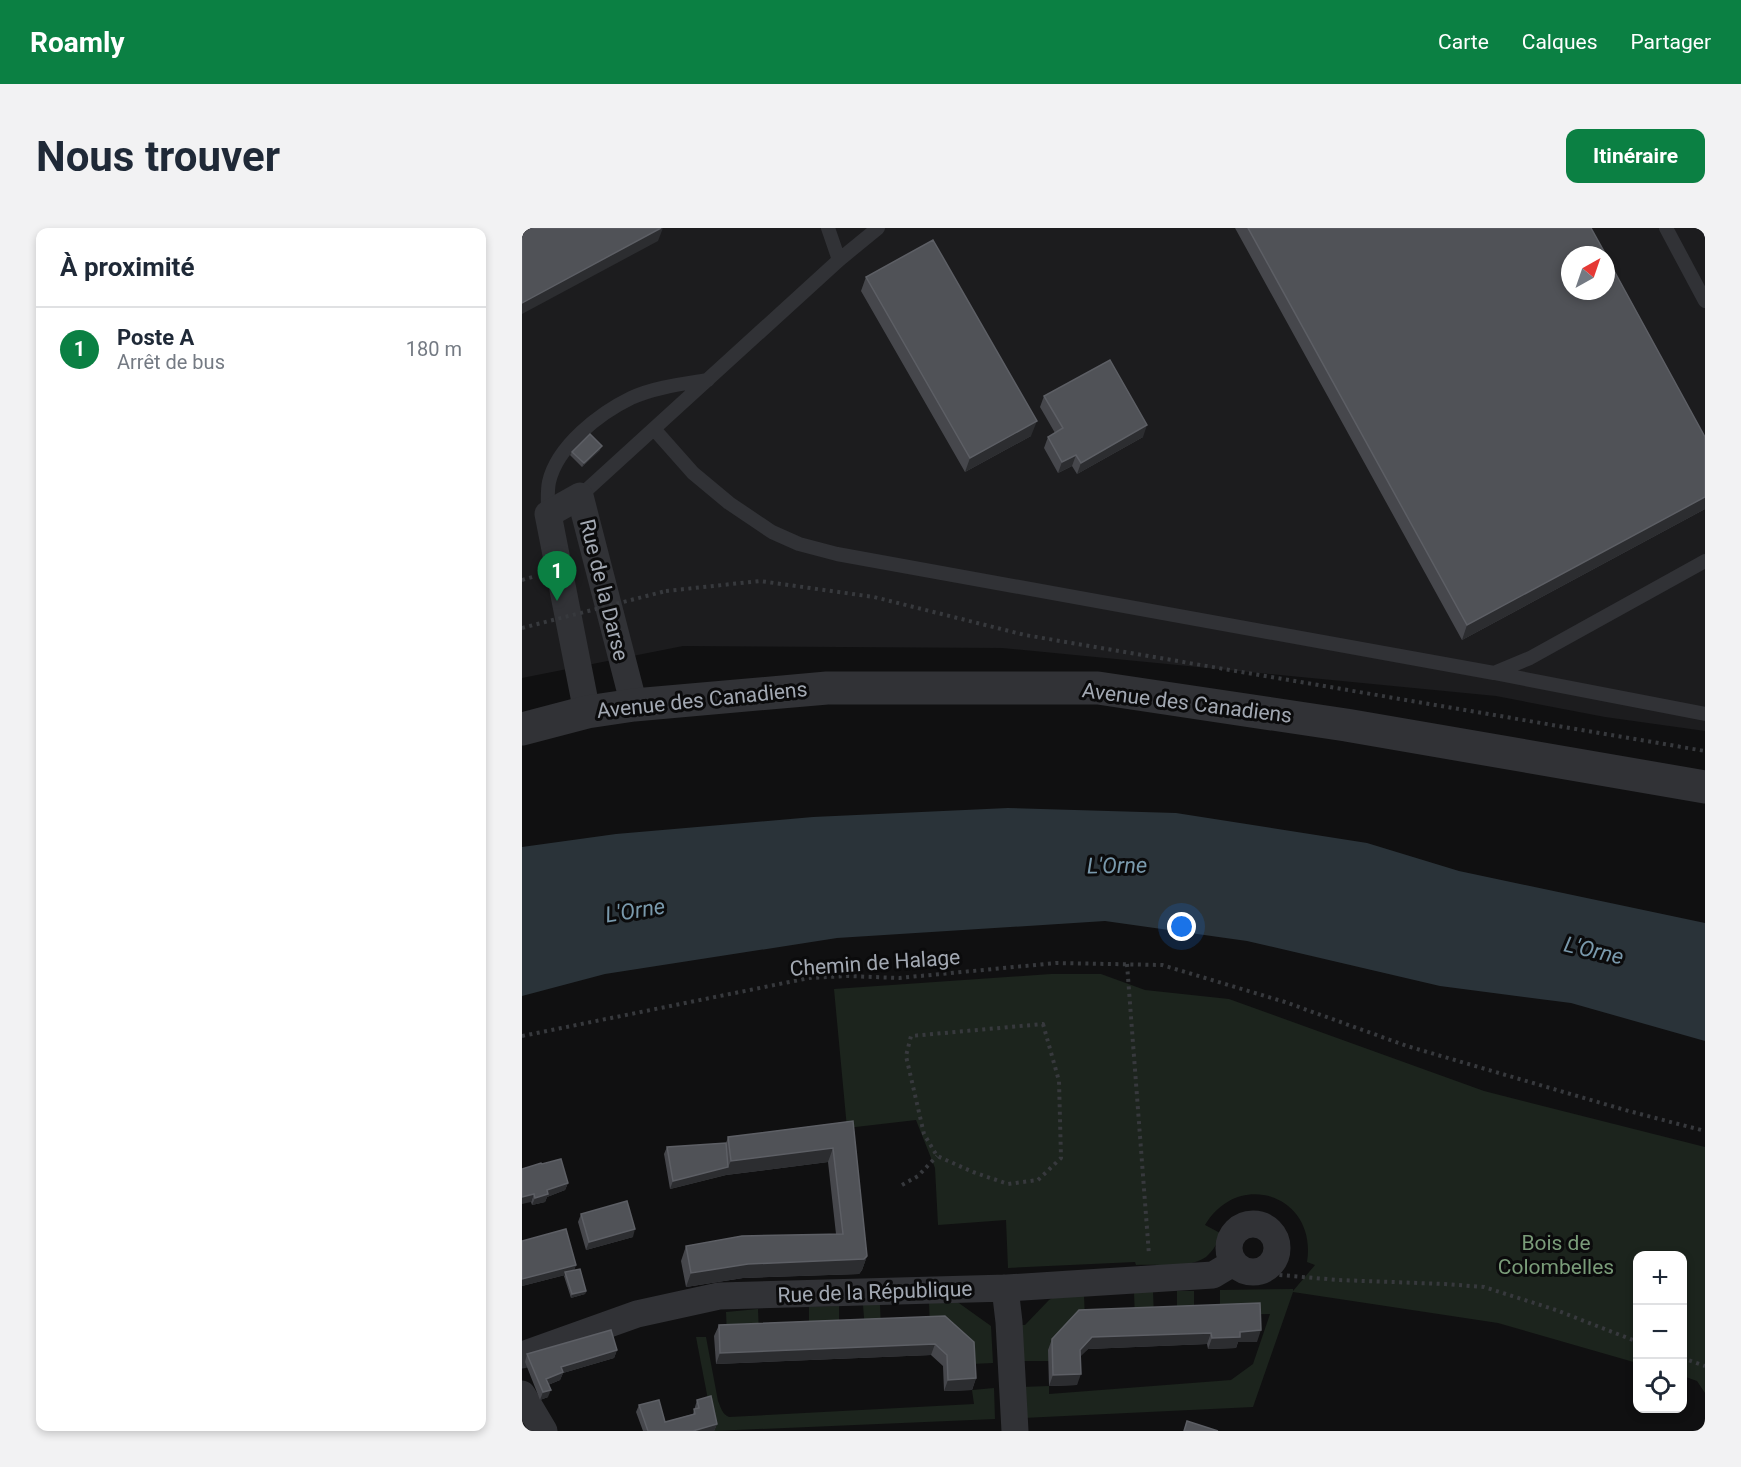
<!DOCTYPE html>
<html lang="fr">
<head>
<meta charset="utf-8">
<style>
  :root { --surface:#fff; --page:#f2f2f3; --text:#1f2937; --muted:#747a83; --line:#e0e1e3; --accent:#0b8043 }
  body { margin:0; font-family:Roboto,sans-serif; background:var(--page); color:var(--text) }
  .controls { position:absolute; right:18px; bottom:18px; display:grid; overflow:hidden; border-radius:12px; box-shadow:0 3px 9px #0003 }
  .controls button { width:54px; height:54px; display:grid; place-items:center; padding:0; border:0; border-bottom:2px solid var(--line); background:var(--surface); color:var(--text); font:30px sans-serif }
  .compass { position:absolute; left:1039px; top:18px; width:54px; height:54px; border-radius:50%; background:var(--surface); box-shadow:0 3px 9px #0003; rotate:40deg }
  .you { position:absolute; left:660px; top:699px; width:21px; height:21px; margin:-15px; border:4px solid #fff; border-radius:50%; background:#1a73e8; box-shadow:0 0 0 9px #1a73e833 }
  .badge { display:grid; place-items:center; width:39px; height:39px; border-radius:50%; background:var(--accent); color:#fff; font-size:20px; font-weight:700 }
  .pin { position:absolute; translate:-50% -50px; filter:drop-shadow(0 2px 3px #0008) }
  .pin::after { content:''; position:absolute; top:32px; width:21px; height:18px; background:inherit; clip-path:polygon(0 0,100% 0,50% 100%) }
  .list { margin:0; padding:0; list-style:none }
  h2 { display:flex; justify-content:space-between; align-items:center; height:78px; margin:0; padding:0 24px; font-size:26px }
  h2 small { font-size:20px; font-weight:400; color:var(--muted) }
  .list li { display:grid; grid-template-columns:39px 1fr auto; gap:18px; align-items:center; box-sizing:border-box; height:84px; padding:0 24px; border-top:2px solid var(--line) }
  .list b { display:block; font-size:22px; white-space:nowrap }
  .list p { margin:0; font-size:20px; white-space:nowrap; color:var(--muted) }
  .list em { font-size:20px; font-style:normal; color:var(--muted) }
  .icon { flex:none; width:33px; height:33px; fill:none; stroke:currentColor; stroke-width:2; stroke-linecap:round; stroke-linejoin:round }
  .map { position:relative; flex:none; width:1183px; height:1203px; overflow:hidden; border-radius:12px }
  header { display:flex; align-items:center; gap:36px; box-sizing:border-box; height:84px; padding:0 30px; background:var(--accent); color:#fff }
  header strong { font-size:28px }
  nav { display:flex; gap:33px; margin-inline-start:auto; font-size:21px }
  .intro { display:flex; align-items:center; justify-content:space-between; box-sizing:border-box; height:144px; padding:0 36px }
  h1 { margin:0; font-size:42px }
  .button { padding:15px 27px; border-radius:12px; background:var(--accent); color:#fff; font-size:21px; font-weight:700 }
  main { display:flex; gap:36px; padding:0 36px }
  aside { flex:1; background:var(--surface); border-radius:12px; box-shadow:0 3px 9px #0003 }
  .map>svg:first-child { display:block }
  .built { fill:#1c1c1e; fill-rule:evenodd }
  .green { fill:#1c241d }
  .water { fill:#2a3339 }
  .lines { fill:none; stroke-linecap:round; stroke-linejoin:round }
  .path { stroke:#37393d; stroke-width:4; stroke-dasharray:3 4.5; stroke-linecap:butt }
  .service { stroke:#313236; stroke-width:14 }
  .minor { stroke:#313236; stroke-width:27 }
  .tertiary { stroke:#313236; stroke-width:33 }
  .path-bridge { stroke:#37393d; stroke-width:4; stroke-dasharray:3 4.5; stroke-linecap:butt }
  .wall { fill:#46474c }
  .shaded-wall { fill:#2c2d30 }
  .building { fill:#505257; stroke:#5d5f65; stroke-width:1.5 }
  .labels { text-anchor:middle; stroke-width:6; stroke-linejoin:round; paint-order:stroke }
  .street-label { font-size:21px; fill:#a2a8b2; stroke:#0b0b0c }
  .park-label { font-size:21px; fill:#7a9c79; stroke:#0b0b0c }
  .water-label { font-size:22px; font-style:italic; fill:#7999ac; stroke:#0b0b0c }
</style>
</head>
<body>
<header>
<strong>Roamly</strong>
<nav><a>Carte</a><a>Calques</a><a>Partager</a></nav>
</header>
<div class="intro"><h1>Nous trouver</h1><a class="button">Itinéraire</a></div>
<main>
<aside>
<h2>À proximité<small></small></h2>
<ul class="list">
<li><span class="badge">1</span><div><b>Poste A</b><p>Arrêt de bus</p></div><em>180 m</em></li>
</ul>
</aside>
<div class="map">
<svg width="1183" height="1203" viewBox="0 0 1183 1203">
  <rect width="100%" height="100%" fill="#101011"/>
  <path class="built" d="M0,0H1183V503L1083,489L974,468L480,420L161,418L0,450ZM1048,27H1084V63H1048Z"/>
  <path class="green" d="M529,746H579L623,762L707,771L962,863L1183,919V1165L1175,1153L1161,1148L1160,1028H1116L1115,1135L976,1095L771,1064L731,1179L501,1190L499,1159L527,1158V1166L709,1152L731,1136L748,1086L698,1087V1062L771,1061V1063L793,1037L785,1034C796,968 717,940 683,997L700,1006C696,1014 691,1023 684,1029C667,1041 634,1036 614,1037L613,1034L486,1040L484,992L416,997L413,940L394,892L325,900L312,761Z
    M631,1063L632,1090L613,1091L612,1064Z
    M655,1063H672V1088L655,1089Z
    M562,1067L563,1093L527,1133H498L497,1097H503L527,1072L534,1068Z
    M434,1073L469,1098L471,1135L449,1136L408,1099L407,1074Z
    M341,1077H358L359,1101L343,1102Z
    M317,1078V1103L287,1104V1079Z
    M236,1081L237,1106L205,1108L204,1084Z
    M174,1109H184L196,1173C199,1180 200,1186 207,1189L452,1176L450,1162L472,1160L473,1191L192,1203Z"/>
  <path class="water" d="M486,580L654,585L845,615L937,643L1183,695V813L1049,775L918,758L725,713L583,693L315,710L83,746L0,768V619L94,606L291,589Z"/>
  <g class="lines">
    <path class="path" d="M0,352L14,348
      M144,363L238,353L352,369L503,407L1183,523
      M605,736L627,1027
      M521,796L537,853L539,930L516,952L486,956L451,944L415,928L402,906L384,828L389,808Z
      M0,808L287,750L326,748L377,750L534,735L640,737L763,774L885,818L1103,882L1183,903
      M380,957L396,948L415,928
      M735,1045L816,1052L923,1056L962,1059L1034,1082L1116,1114
      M1160,1130L1183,1138"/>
    <path class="service" d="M306,0L317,32
      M1144,0L1183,73
      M132,201L171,245L207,275L250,304L277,316L315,326L972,445L1008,430L1183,333
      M58,268L317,32L356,0
      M26,286C26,276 25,263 27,254C35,218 78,185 109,170C133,159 161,156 186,152
      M972,445L1183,486"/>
    <path class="minor" d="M65,484L26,286L58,268L112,477
      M707 1020a24 24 0 1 1 48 0a24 24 0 1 1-48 0Z
      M483,1060L487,1094L493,1203
      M0,1127L115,1086L197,1068L485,1060L691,1047L711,1035
      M0,1166L22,1203"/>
    <path class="tertiary" d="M0,501L65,484L112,477L305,460H576L824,497L1183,559"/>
    <path class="path-bridge" d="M0,400L144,363"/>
  </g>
  <path class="wall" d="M713,0H1069L1183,209V281L940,412Z
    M344,49L509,208L443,244L339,63Z
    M522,168L621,209L555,246L550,238L536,245L522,220L526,209L533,205L518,179Z
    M78,222L60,239L48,227L50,224Z
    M331,893L345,1028L340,1042L337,1046L221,1050L164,1059L159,1033L164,1018L314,1006L306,934L204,947L148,961L142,926L145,919L204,915L206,909Z
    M20,936L46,955L43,962L25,969L23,974L10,977L9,974Z
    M59,986L111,1009L64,1022L56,994Z
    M0,1013L54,1037L52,1042L64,1063L63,1066L49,1070L42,1048L43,1047L0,1058Z
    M557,1082L735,1114H716L714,1120L686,1121L685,1116L566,1121L558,1128L555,1157L527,1158L526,1122L530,1111Z
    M423,1088L454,1150L450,1162L422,1163L421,1138L409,1127L194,1136L192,1108L197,1097Z
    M95,1122L92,1130L41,1145L38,1152L26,1157V1169L18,1172L3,1134L5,1126Z
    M175,1172L195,1196L192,1203H121L114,1184L117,1177L143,1194L171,1186Z"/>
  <path class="shaded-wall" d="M139,0H141L136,13L0,86V75Z
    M515,193L509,208L443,244L448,230Z
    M625,197L621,209L555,246L559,235Z
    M80,218L78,222L60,239L62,235Z
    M554,227L550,238L536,245L540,234Z
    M1183,269V281L940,412L945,397Z
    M311,920L306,934L204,947L148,961L151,953L206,939L209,933Z
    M46,955L43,962L25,969L23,974L10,977L13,970L25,962Z
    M12,966L9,974L0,976V969Z
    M113,1001L111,1009L64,1022L67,1014Z
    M345,1028L340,1042L337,1046L221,1050L164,1059L169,1045L226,1036L307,1032Z
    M54,1037L51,1045L43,1044V1047L0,1058V1051Z
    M64,1063L63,1066L49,1070L50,1066Z
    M739,1102L735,1114H716L714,1120L686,1121L690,1110L718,1104Z
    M689,1105L685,1116L566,1121L554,1133L558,1122L570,1109Z
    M413,1116L409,1127L194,1136L198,1125Z
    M95,1122L92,1130L41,1145L38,1152L21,1159L24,1151L39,1139Z
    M559,1146L555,1157L527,1158L531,1147Z
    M454,1150L450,1162L422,1163L426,1152Z
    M29,1162L26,1169L18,1172L21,1164Z
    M195,1196L192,1203H171Z"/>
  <path class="building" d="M0,0H139L0,75Z
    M726,0H1069L1084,27H1048V63H1084V28L1183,209V269L945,397Z
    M411,12L515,193L448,230L344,49Z
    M588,132L625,197L559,235L554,227L540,234L526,209L541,200L522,168Z
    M68,206L80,218L62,235L50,224Z
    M331,893L345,1028L342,1031L226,1036L169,1045L164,1018L220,1008L321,1006L311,920L209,933L206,909Z
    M204,915L206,939L151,953L145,919Z
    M39,931L46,955L25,962L26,966L13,970L12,966L0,969V941L19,935L20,936Z
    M105,973L113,1001L67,1014L59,986Z
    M44,1001L54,1037L0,1051V1013Z
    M58,1041L64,1063L50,1066L43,1044Z
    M738,1075L739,1102L718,1104V1109L690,1110L689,1105L570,1109L558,1122L559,1146L531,1147L530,1111L557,1082Z
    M423,1088L452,1114L454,1150L426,1152L425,1127L413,1116L198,1125L197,1097Z
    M89,1102L95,1122L39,1139L41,1144L24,1151L29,1162L21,1164L5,1126Z
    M189,1168L195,1196L171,1203H126L117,1177L137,1172L143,1194L173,1186L172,1181L177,1180L175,1172Z
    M665,1193L696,1203H662Z"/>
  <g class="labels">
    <g class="street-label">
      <text transform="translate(82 362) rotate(76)" y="7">Rue de la Darse</text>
      <text transform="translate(180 472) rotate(-6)" y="7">Avenue des Canadiens</text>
      <text transform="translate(665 475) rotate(7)" y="7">Avenue des Canadiens</text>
      <text transform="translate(353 735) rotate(-4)" y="7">Chemin de Halage</text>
      <text transform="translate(353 1064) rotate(-2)" y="7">Rue de la République</text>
    </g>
    <g class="park-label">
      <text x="1034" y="1022">Bois de<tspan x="1034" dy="24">Colombelles</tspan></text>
    </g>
    <g class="water-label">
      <text transform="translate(595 637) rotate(-1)" y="8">L'Orne</text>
      <text transform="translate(113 682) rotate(-9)" y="8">L'Orne</text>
      <text transform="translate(1072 722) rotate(13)" y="8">L'Orne</text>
    </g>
  </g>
</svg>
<div class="controls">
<button>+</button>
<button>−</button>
<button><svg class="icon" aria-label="locate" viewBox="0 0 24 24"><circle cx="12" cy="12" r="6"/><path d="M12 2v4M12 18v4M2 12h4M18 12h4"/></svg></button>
</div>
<svg class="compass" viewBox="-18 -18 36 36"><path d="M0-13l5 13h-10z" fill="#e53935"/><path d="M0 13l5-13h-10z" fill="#747a83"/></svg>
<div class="you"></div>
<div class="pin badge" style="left:35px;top:373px">1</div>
</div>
</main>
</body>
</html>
